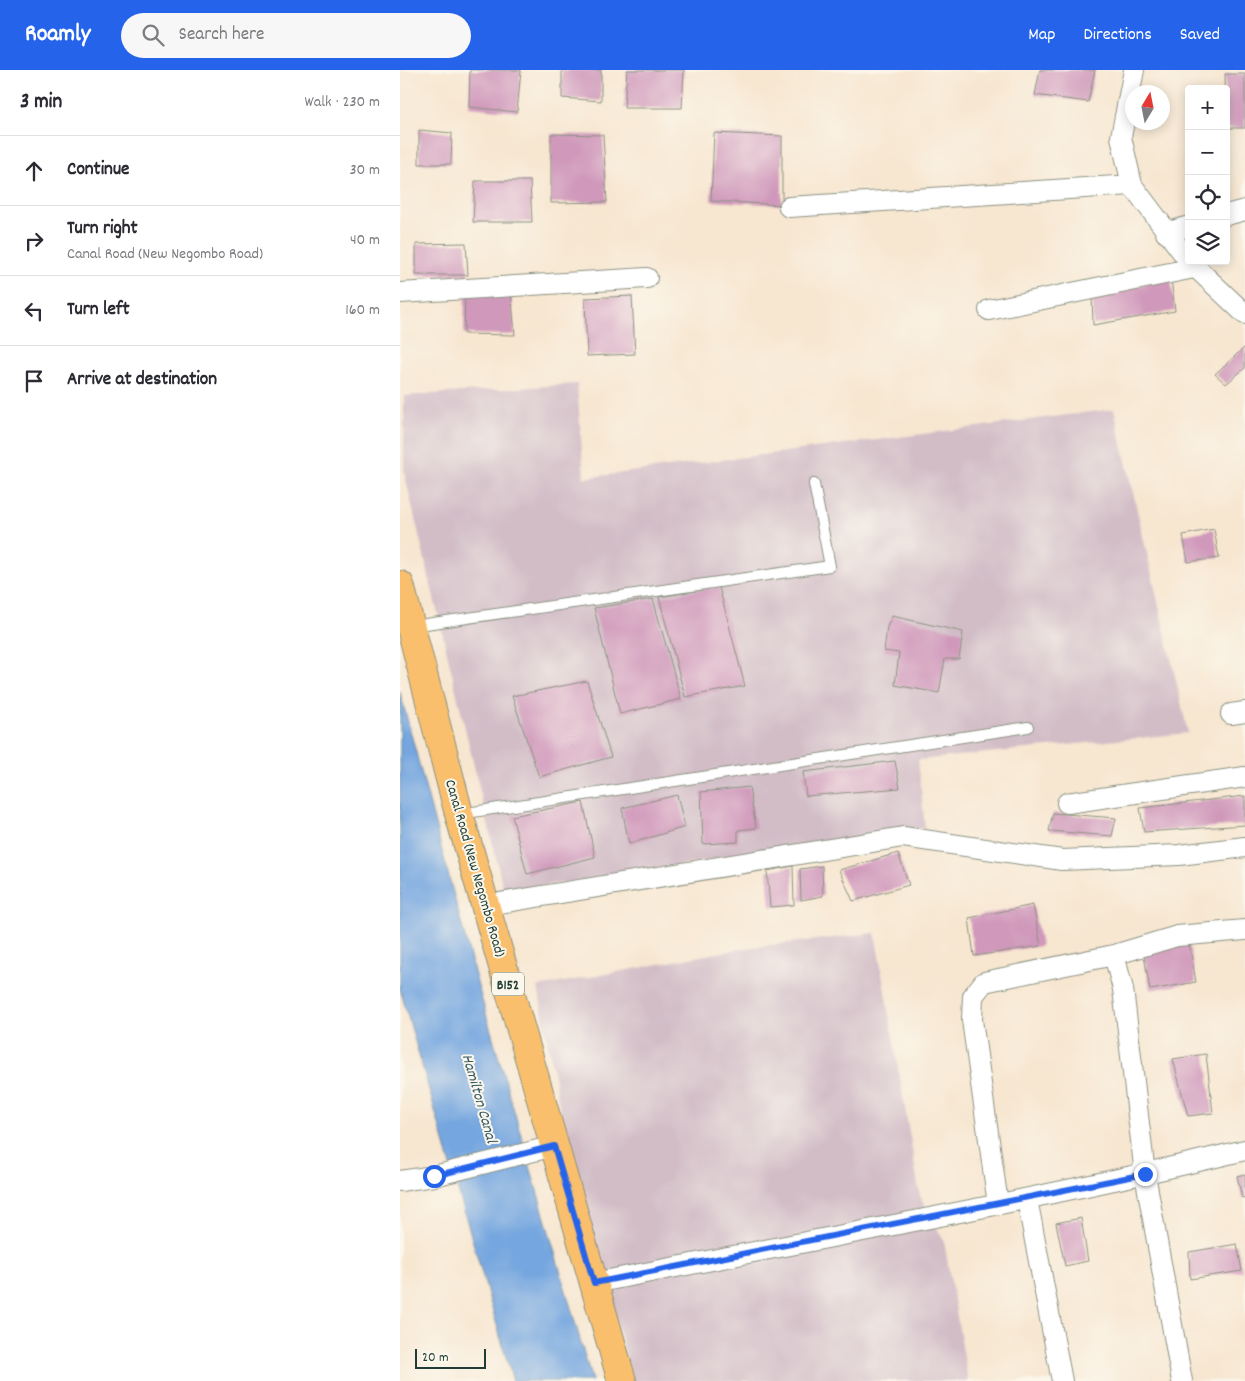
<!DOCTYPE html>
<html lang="en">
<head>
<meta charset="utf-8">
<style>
  :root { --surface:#fff; --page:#f7f7f7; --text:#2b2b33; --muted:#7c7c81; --line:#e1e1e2; --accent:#2563eb }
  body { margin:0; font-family:Dekko,sans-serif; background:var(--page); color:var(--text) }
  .controls { position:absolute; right:15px; top:15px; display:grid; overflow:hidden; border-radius:5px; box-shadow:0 2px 12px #0003 }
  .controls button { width:45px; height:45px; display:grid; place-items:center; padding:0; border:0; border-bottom:1px solid var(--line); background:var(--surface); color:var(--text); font:25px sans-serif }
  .compass { position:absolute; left:725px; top:15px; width:45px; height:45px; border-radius:50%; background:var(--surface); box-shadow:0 2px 12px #0003; rotate:10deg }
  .scale { position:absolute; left:15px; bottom:12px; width:71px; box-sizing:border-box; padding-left:5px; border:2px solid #1f3d34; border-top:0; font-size:14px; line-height:18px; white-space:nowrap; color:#1f3d34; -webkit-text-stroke:4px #fbf7ec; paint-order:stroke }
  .stop { position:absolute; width:15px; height:15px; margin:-11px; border:4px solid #2563eb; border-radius:50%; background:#fff }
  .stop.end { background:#2563eb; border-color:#fff; box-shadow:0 1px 5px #0008 }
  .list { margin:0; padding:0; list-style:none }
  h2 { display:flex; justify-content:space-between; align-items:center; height:65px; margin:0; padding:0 20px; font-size:21px }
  h2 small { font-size:16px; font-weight:400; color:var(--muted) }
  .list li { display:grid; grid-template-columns:32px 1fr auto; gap:15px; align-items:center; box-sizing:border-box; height:70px; padding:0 20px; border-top:1px solid var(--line) }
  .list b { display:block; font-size:19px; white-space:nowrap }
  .list p { margin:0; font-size:16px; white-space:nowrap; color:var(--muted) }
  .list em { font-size:16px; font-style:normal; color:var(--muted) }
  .icon { flex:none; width:28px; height:28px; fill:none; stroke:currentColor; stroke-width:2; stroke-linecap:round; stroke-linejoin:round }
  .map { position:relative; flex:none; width:845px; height:1311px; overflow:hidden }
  header { display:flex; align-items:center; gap:30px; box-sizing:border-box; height:70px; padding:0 25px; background:var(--accent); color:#fff }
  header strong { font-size:24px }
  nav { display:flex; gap:28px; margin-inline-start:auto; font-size:18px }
  .search { width:350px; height:45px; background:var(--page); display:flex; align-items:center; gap:12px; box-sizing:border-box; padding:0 18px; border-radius:28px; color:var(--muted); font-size:19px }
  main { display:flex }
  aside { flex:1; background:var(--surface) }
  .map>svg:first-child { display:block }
  .industrial { fill:#d2bdc7 }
  .water { fill:#74a6df; stroke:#4a728a }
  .building { fill:#d099bb }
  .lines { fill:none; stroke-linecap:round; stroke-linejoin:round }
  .lane-casing { stroke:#8b9282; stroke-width:12 }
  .street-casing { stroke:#8b9282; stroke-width:22 }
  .primary-casing { stroke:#8b9282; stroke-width:30 }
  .lane { stroke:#fff; stroke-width:10 }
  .street { stroke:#fff; stroke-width:20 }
  .primary { stroke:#f9bf6d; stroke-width:28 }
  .route { stroke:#2563eb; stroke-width:6 }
  .labels { text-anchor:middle; stroke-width:4; stroke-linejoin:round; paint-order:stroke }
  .shield { fill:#fbf7ec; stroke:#61756b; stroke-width:1 }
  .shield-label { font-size:14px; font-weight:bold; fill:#1f3d34 }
  .street-label { font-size:15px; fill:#1f3d34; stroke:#fbf7ec }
  .water-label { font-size:16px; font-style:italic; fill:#395c67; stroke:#fbf7ec }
</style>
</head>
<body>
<header>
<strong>Roamly</strong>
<div class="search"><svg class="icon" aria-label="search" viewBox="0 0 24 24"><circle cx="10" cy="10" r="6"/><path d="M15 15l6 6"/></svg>Search here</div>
<nav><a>Map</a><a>Directions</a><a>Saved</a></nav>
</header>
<main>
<aside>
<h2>3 min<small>Walk · 230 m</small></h2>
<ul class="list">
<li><svg class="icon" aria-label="ahead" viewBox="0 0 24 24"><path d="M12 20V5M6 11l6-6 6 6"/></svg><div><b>Continue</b></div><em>30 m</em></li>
<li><svg class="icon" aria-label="right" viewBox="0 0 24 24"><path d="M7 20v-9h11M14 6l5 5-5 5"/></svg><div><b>Turn right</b><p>Canal Road (New Negombo Road)</p></div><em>40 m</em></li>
<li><svg class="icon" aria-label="left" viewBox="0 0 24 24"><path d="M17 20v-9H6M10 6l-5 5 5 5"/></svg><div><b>Turn left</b></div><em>160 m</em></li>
<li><svg class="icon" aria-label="arrive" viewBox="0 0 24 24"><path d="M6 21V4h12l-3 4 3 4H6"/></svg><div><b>Arrive at destination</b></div></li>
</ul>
</aside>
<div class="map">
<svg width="845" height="1311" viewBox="0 0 845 1311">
  <rect width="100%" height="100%" fill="#fbf7ec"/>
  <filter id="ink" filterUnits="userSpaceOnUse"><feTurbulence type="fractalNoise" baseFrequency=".02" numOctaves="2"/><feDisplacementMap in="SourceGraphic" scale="10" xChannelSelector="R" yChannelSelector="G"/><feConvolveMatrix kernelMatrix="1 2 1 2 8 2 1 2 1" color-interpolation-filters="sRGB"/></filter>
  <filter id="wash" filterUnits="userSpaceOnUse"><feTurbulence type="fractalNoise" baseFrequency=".0096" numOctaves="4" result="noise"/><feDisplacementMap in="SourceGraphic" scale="20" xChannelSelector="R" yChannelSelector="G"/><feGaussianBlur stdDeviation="1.12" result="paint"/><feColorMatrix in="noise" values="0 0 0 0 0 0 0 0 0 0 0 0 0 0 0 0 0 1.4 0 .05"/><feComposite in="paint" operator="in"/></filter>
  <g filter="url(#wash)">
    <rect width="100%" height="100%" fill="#f7e6d0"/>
    <path class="industrial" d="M177,314L184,408L714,339L788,663L518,690L525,758L104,822L4,402V326Z
      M475,863L520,1126L544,1171L568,1311H233L166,1073L138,917L338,879Z"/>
    <path class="water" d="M0,622L76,909L192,1311H113L0,919Z"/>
    <g id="blocks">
      <path class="building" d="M70,0H121L117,42L69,37Z
        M162,0H201V31L162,28Z
        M227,0H284L282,38H224Z
        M640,0H695L688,32L635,25Z
        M825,4H845V58H826Z
        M19,60L52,63L51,94H19Z
        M314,63L382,66V135L311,131Z
        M151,64L203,65L207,132L151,133Z
        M75,111H130L132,152H73Z
        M66,173L68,205H16V174Z
        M771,209L775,241L693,255L692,224Z
        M111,221L115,265L64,264L65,222Z
        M232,226L235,284L187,286L185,228Z
        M845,277V298L826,314L815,304Z
        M814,459L819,488L788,492L783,465Z
        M319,517L345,616L285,627L259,527Z
        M253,529L281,629L220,644L194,538Z
        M492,546L563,562L559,589H545L539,623L495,615L499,583L484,581L487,557Z
        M187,611L211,687L139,707L112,626Z
        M495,691L500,718L406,726L403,702Z
        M349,717L356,758L338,760V772L303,774L301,722Z
        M277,725L285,757L229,774L222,738Z
        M845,726V755L744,762L740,738Z
        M183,732L195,787L127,804L112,746Z
        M653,743L716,748L712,766L649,761Z
        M498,783L509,815L453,831L439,800Z
        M393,796L394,835L370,837L367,801Z
        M422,796L423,826L401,830L400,799Z
        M633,835L641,876L574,886L569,848Z
        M789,872L796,912L750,920L743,880Z
        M806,984L813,1043L788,1046L773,989Z
        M845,1104V1127L842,1128L837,1106Z
        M681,1148L688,1191L665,1196L656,1153Z
        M837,1174L842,1201L790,1209L789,1182Z"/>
    </g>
  </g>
  <g filter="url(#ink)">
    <use href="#blocks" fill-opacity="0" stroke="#8b9282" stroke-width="1"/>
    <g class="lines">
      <g class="lane-casing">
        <path id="lane" d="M12,556L430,496L414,414
          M60,744L628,657"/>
      </g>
      <g class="street-casing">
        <path id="street" d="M734,0L721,67L732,115L789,191
          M389,137L732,115
          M826,145L845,140
          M766,163L789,156
          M789,191L845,244
          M0,223L247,208
          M589,240L794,198
          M831,644L845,642
          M667,733L845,707
          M87,835L503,767L662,790L779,785L845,777
          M714,885L777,866L845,860
          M0,1111L34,1106L154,1076
          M627,1129L662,1311
          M598,1134L572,950L573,926L584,912L714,885L723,919L745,1104L782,1311
          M194,1213C411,1170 630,1132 845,1080"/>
      </g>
      <g class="primary-casing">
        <path id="primary" d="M0,515L59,744L222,1311"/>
      </g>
      <use href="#lane" class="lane"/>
      <use href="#street" class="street"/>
      <use href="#primary" class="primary"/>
    </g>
  </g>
  <g class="lines" filter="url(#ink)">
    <path class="route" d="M34,1106L154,1076L194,1213L745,1104"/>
  </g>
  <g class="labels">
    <rect class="shield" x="92" y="902.5" width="32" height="23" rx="4"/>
    <g class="shield-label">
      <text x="108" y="919">B152</text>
    </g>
    <g class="street-label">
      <text transform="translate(76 798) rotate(74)" y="5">Canal Road (New Negombo Road)</text>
    </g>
    <g class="water-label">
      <text transform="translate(81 1028) rotate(74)" y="6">Hamilton Canal</text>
    </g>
  </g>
</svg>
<div class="controls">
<button>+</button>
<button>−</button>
<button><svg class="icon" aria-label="locate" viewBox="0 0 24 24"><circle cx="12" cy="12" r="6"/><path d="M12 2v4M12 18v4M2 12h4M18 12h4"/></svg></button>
<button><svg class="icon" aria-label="layers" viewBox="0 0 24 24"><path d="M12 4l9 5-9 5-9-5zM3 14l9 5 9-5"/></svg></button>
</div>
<svg class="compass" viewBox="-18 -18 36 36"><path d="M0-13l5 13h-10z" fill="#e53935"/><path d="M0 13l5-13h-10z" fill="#7c7c81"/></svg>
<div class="scale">20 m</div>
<div class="stop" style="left:34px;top:1106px"></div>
<div class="stop end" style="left:745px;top:1104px"></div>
</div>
</main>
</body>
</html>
